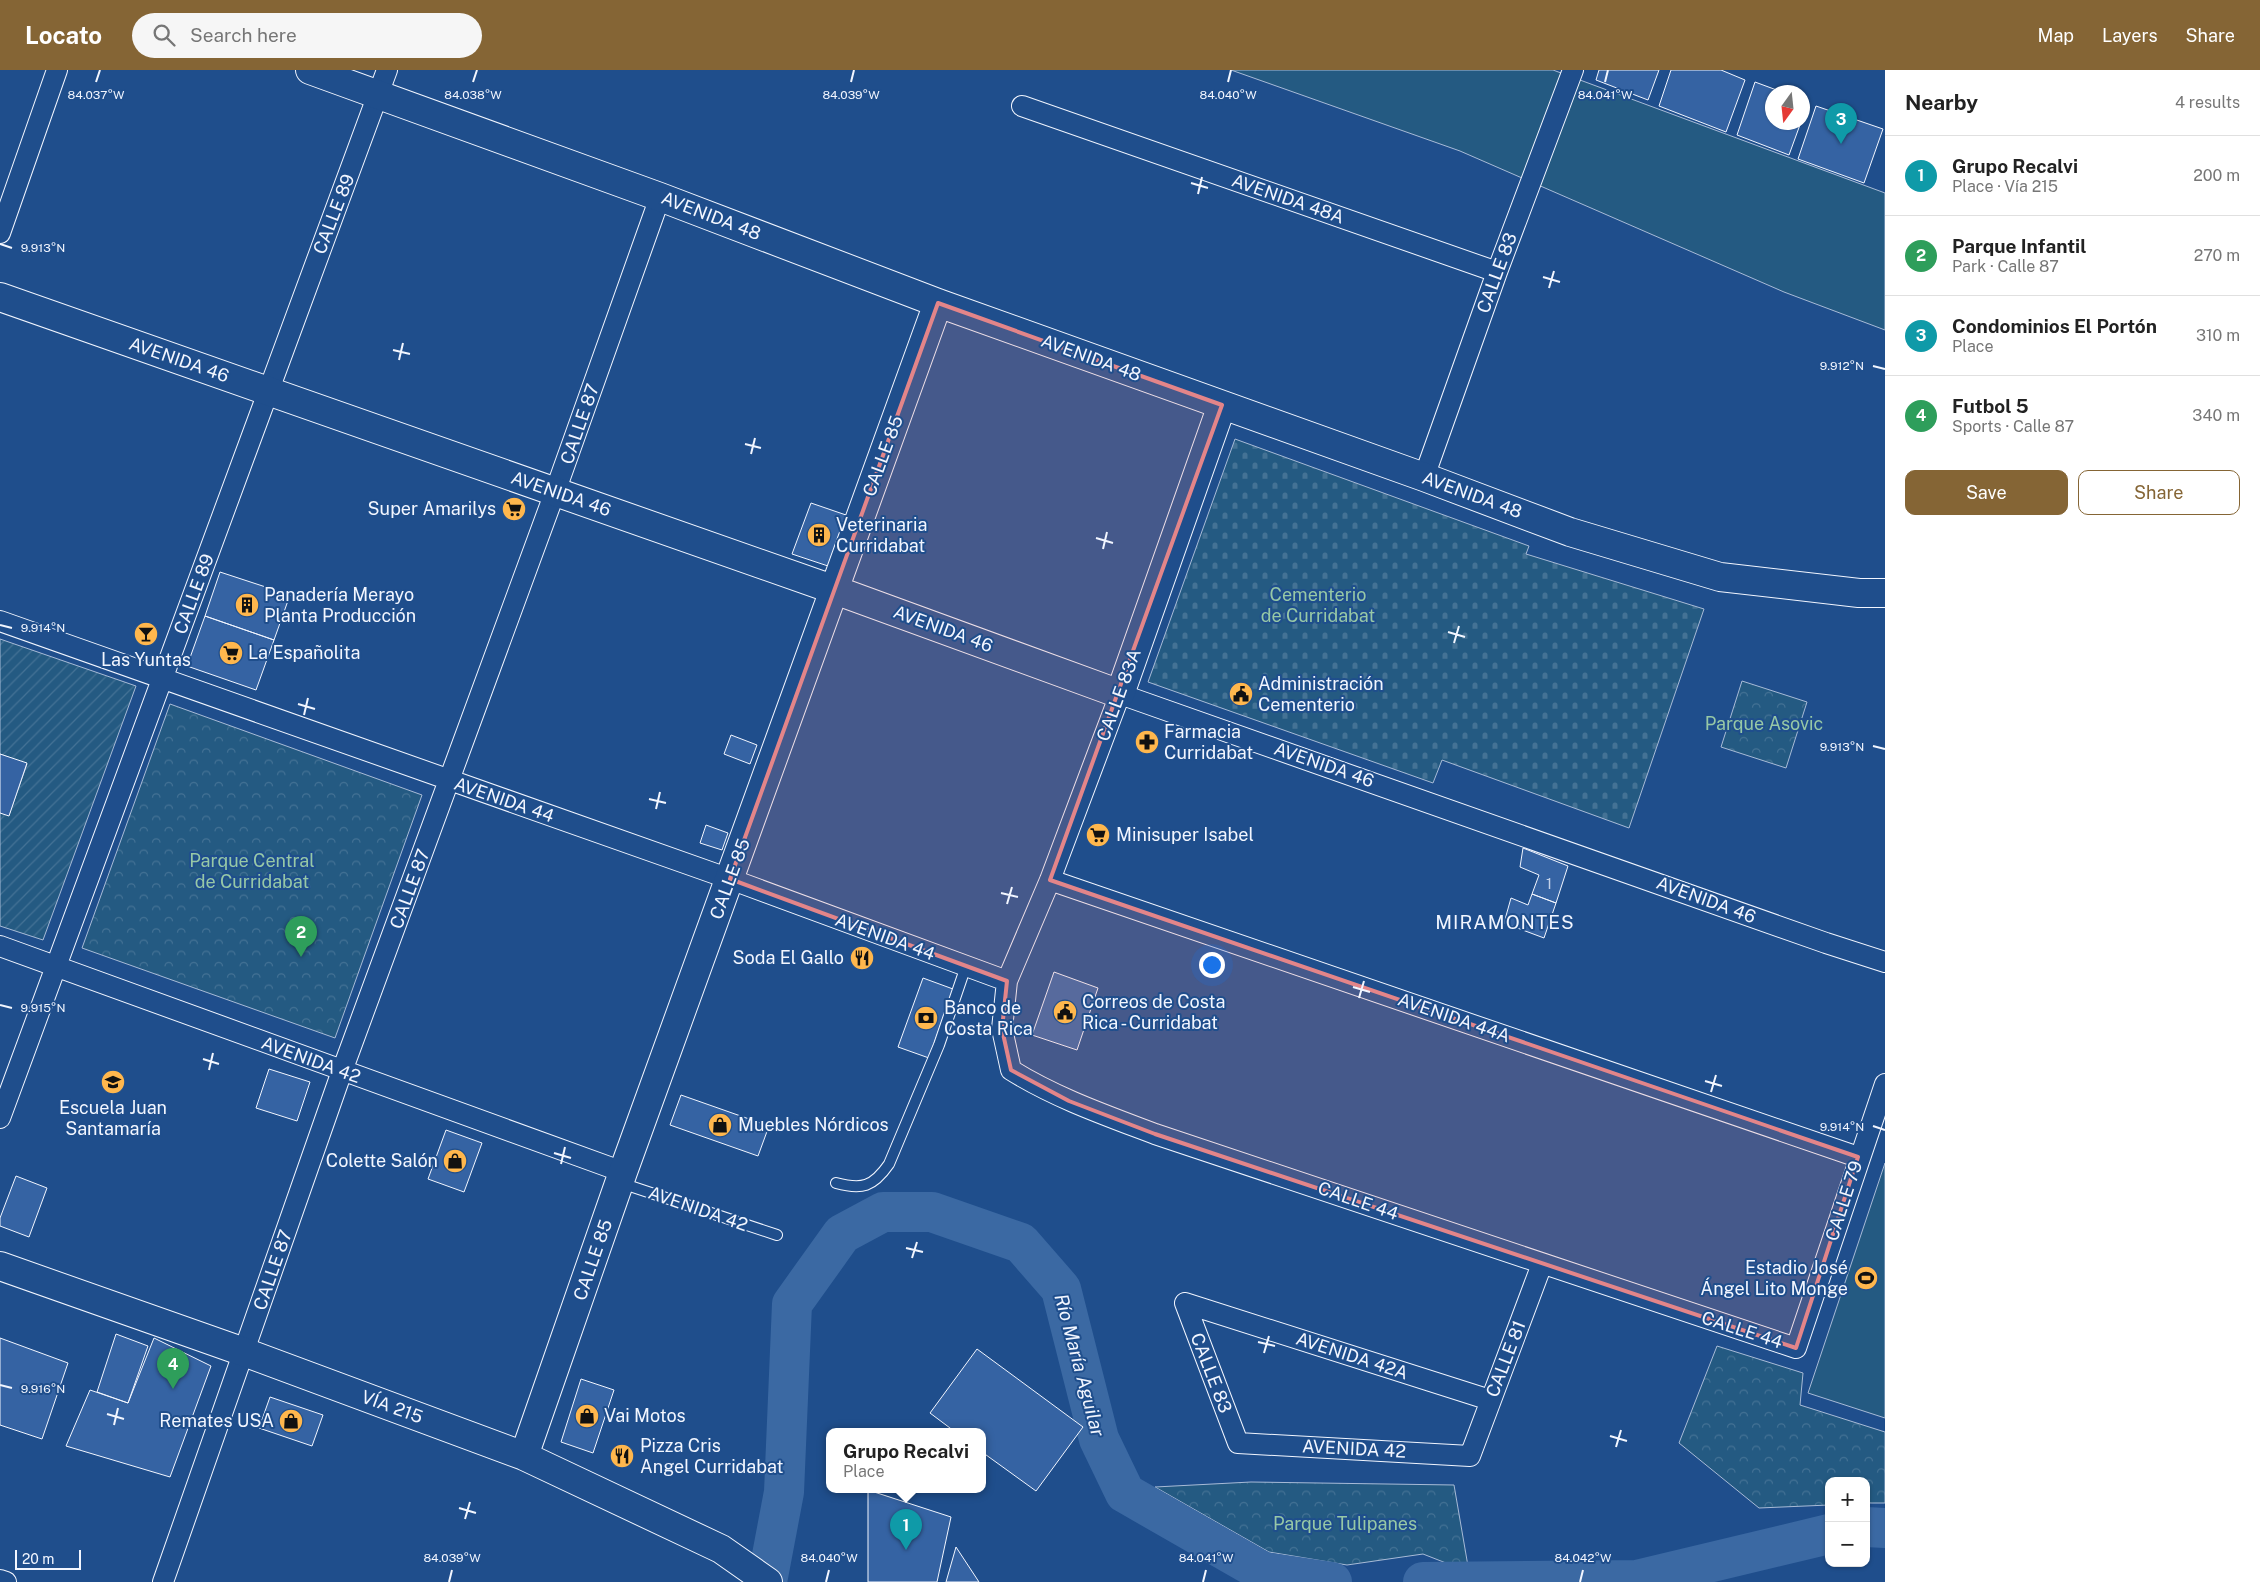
<!DOCTYPE html>
<html lang="en">
<head>
<meta charset="utf-8">
<style>
  :root { --surface:#fff; --page:#f6f6f6; --text:#222; --muted:#767676; --line:#e0e0e0; --accent:#856535 }
  body { margin:0; font-family:"Public Sans",sans-serif; background:var(--page); color:var(--text) }
  .controls { position:absolute; right:15px; bottom:15px; display:grid; overflow:hidden; border-radius:10px; box-shadow:0 1px 4px #0004 }
  .controls button { width:45px; height:45px; display:grid; place-items:center; padding:0; border:0; border-bottom:1px solid var(--line); background:var(--surface); color:var(--text); font:25px sans-serif }
  .compass { position:absolute; left:1765px; top:15px; width:45px; height:45px; border-radius:50%; background:var(--surface); box-shadow:0 1px 4px #0004; rotate:195deg }
  .scale { position:absolute; left:15px; bottom:12px; width:66px; box-sizing:border-box; padding-left:5px; border:2px solid #f2f6ff; border-top:0; font-size:14px; line-height:18px; white-space:nowrap; color:#f2f6ff; -webkit-text-stroke:4px #1f4e8c; paint-order:stroke }
  .you { position:absolute; left:1211px; top:894px; width:18px; height:18px; margin:-12px; border:4px solid #fff; border-radius:50%; background:#1a73e8; box-shadow:0 0 0 8px #1a73e833 }
  .badge { display:grid; place-items:center; width:32px; height:32px; border-radius:50%; background:var(--accent); color:#fff; font-size:16px; font-weight:700 }
  .pin { position:absolute; translate:-50% -41px; filter:drop-shadow(0 1px 2px #0008) }
  .pin::after { content:''; position:absolute; top:26px; width:18px; height:15px; background:inherit; clip-path:polygon(0 0,100% 0,50% 100%) }
  .popup { position:absolute; left:826px; top:1358px; width:160px; height:65px; box-sizing:border-box; display:grid; place-content:center; border-radius:10px; background:var(--surface); filter:drop-shadow(0 1px 4px #0005); font-size:16px; white-space:nowrap; color:var(--muted) }
  .popup b { font-size:19px; color:var(--text) }
  .popup::after { content:''; position:absolute; left:50%; top:100%; margin-left:-10px; border:10px solid transparent; border-top-color:var(--surface) }
  .list { margin:0; padding:0; list-style:none }
  h2 { display:flex; justify-content:space-between; align-items:center; height:65px; margin:0; padding:0 20px; font-size:21px }
  h2 small { font-size:16px; font-weight:400; color:var(--muted) }
  .list li { display:grid; grid-template-columns:32px 1fr auto; gap:15px; align-items:center; box-sizing:border-box; height:80px; padding:0 20px; border-top:1px solid var(--line) }
  .list b { display:block; font-size:19px; white-space:nowrap }
  .list p { margin:0; font-size:16px; white-space:nowrap; color:var(--muted) }
  .list em { font-size:16px; font-style:normal; color:var(--muted) }
  .actions { display:flex; gap:10px; padding:15px 20px }
  .actions a { flex:1; padding:11px 0; border:1px solid var(--accent); border-radius:10px; text-align:center; font-size:18px; color:var(--accent) }
  .actions .main { background:var(--accent); color:#fff }
  .icon { flex:none; width:28px; height:28px; fill:none; stroke:currentColor; stroke-width:2; stroke-linecap:round; stroke-linejoin:round }
  .map { position:relative; flex:none; width:1885px; height:1512px; overflow:hidden }
  header { display:flex; align-items:center; gap:30px; box-sizing:border-box; height:70px; padding:0 25px; background:var(--accent); color:#fff }
  header strong { font-size:24px }
  nav { display:flex; gap:28px; margin-inline-start:auto; font-size:18px }
  .search { width:350px; height:45px; background:var(--page); display:flex; align-items:center; gap:12px; box-sizing:border-box; padding:0 18px; border-radius:28px; color:var(--muted); font-size:19px }
  main { display:flex }
  aside { flex:1; background:var(--surface) }
  .map>svg:first-child { display:block }
  .grass { fill:#245a82; stroke:#a8bbd7 }
  .cemetery { fill:url(#cemetery-stones); stroke:#a8bbd7 }
  .park { fill:url(#park-crowns); stroke:#a8bbd7 }
  .garden { fill:url(#garden-furrows); stroke:#a8bbd7 }
  .lines { fill:none; stroke-linecap:round; stroke-linejoin:round }
  .river { stroke:#3b69a3; stroke-width:40 }
  .building { fill:#3563a3; stroke:#f2f6ff }
  .lane-casing { stroke:#f2f6ff; stroke-width:12 }
  .street-casing { stroke:#f2f6ff; stroke-width:22 }
  .secondary-casing { stroke:#f2f6ff; stroke-width:30 }
  .lane { stroke:#1f4e8c; stroke-width:10 }
  .street { stroke:#1f4e8c; stroke-width:20 }
  .secondary { stroke:#1f4e8c; stroke-width:28 }
  .marked { fill:#e38589; fill-opacity:0.2; stroke:#e38589; stroke-width:4; stroke-linejoin:round }
  .ticks { fill:none; stroke:#f2f6ff; stroke-width:2 }
  .labels { text-anchor:middle; stroke-width:4; stroke-linejoin:round; paint-order:stroke }
  .number-label { font-size:15px; fill:#c3d1e8 }
  .street-label { font-size:18px; fill:#f2f6ff; stroke:#1f4e8c }
  .poi-label { font-size:18px; fill:#f2f6ff; stroke:#1f4e8c; text-anchor:start }
  .park-label { font-size:18px; fill:#97c8a6; stroke:#1f4e8c }
  .neighbourhood-label { font-size:19px; letter-spacing:1px; fill:#f2f6ff; stroke:#1f4e8c }
  .water-label { font-size:19px; font-style:italic; fill:#f2f6ff; stroke:#1f4e8c }
  .ticks-label { font-size:12px; text-anchor:middle; fill:#f2f6ff; stroke:#1f4e8c; stroke-width:4; stroke-linejoin:round; paint-order:stroke }
</style>
</head>
<body>
<header>
<strong>Locato</strong>
<div class="search"><svg class="icon" aria-label="search" viewBox="0 0 24 24"><circle cx="10" cy="10" r="6"/><path d="M15 15l6 6"/></svg>Search here</div>
<nav><a>Map</a><a>Layers</a><a>Share</a></nav>
</header>
<main>
<div class="map">
<svg width="1885" height="1512" viewBox="0 0 1885 1512">
  <defs>
    <pattern id="cemetery-stones" width="16" height="16" patternUnits="userSpaceOnUse" patternTransform="scale(1.25)"><rect width="16" height="16" fill="#245a82"/><path d="M2 7V4a2 2 0 0 1 4 0v3zM10 15v-3a2 2 0 0 1 4 0v3z" fill="#447295"/></pattern>
    <pattern id="park-crowns" width="20" height="18" patternUnits="userSpaceOnUse" patternTransform="scale(1.25)"><rect width="20" height="18" fill="#245a82"/><path d="M2 6a3 3 0 1 1 6 0M12 15a3 3 0 1 1 6 0" fill="none" stroke="#447295"/></pattern>
    <pattern id="garden-furrows" width="10" height="10" patternUnits="userSpaceOnUse" patternTransform="scale(1.25)"><rect width="10" height="10" fill="#245a82"/><path d="M-1 1l2-2M0 10L10 0M9 11l2-2" fill="none" stroke="#447295"/></pattern>
  </defs>
  <rect width="100%" height="100%" fill="#1f4e8c"/>
  <path class="grass" d="M1231,0H1553L1885,123V260L1784,222L1460,81Z
    M1885,1093V1348L1808,1323Z"/>
  <path class="cemetery" d="M1235,369L1529,476L1526,484L1704,539L1629,758L1442,690L1433,713L1148,612Z"/>
  <path class="park" d="M1742,611L1807,632L1786,698L1721,677Z
    M170,634L422,725L335,968L82,878Z
    M1717,1276L1803,1303L1800,1335L1885,1362V1433H1866V1411H1829V1435L1759,1438L1679,1373Z
    M1251,1412L1454,1415L1469,1502L1423,1484L1347,1495L1269,1482L1155,1417Z"/>
  <path class="garden" d="M0,569L136,616L43,870L0,856V743L9,745L27,694L0,684Z"/>
  <g class="lines">
    <path class="river" d="M1866,1457L1885,1458
      M767,1512L784,1422L792,1234L842,1164L883,1142H932L1021,1173L1061,1219L1099,1369L1125,1423L1263,1502L1332,1512
      M1423,1512L1637,1510L1829,1464"/>
  </g>
  <path class="building" d="M1599,0H1659L1648,30L1596,10Z
    M1671,0H1721L1745,10L1726,62L1659,36Z
    M1755,12L1782,22H1772V52H1801L1789,85L1737,65Z
    M1802,30L1808,32L1802,48Z
    M1816,36L1883,59L1864,113L1798,89Z
    M811,433L846,445L828,496L792,484Z
    M220,502L290,525L274,570L205,546Z
    M205,546L274,570L256,620L187,596Z
    M731,665L757,675L750,694L724,684Z
    M0,684L27,693L9,746L0,743Z
    M706,755L728,763L722,780L700,773Z
    M1523,778L1568,796L1556,833L1532,824L1539,805L1520,797Z
    M1532,824L1556,833L1544,868L1504,853L1511,828L1528,835Z
    M1054,902L1098,918L1077,980L1032,965Z
    M923,908L953,919L929,988L898,977Z
    M269,999L310,1012L297,1051L256,1038Z
    M681,1025L769,1056L758,1086L670,1055Z
    M446,1060L482,1073L464,1122L428,1109Z
    M16,1106L47,1118L29,1167L0,1156V1148Z
    M116,1264L148,1276L128,1333L97,1322Z
    M0,1268L68,1293L42,1369L0,1355Z
    M154,1268L211,1296L170,1407L66,1376L90,1320L128,1333Z
    M977,1279L1083,1357L1036,1421L982,1382V1361H954L930,1343Z
    M581,1309L614,1320L593,1383L561,1372Z
    M270,1327L323,1345L312,1376L259,1358Z
    M868,1420L951,1447L937,1512H868Z
    M956,1477L979,1512H946Z"/>
  <g class="lines">
    <g class="lane-casing">
      <path id="lane" d="M621,1113L777,1165
        M836,1113C862,1120 873,1117 889,1094L939,975L966,896"/>
    </g>
    <g class="street-casing">
      <path id="street" d="M1022,36L1497,202
        M0,163L57,0
        M1424,407L1497,202L1573,0
        M0,551L730,809L1007,911
        M1050,810L1858,1087
        M0,876L623,1102
        M1885,892L1826,873L1120,624L1050,810L1007,911L1002,959L1011,1000C1056,1028 1105,1045 1155,1064L1796,1278L1885,1014
        M0,1048L387,0
        M1185,1233L1238,1373L1470,1386L1542,1194
        M1185,1233L1490,1330
        M0,1510L6,1512
        M163,1512L342,1001L555,422L660,127"/>
    </g>
    <g class="secondary-casing">
      <path id="secondary" d="M310,0L660,127L938,233L1424,407L1570,462L1720,507L1859,523H1885
        M0,227L835,520L1120,624L1222,335
        M0,1196L244,1282L524,1386L721,1479L768,1512
        M524,1386L623,1102L938,233"/>
    </g>
    <use href="#lane" class="lane"/>
    <use href="#street" class="street"/>
    <use href="#secondary" class="secondary"/>
  </g>
  <path class="marked" d="M938,233L1222,335L1050,810L1858,1087L1796,1278L1155,1064L1069,1031L1011,1000L1002,959L1007,911L730,809Z"/>
  <path class="ticks" d="M96,12L100,0M473,12L477,0M851,12L854,0M1228,12L1231,0M1605,12L1608,0M1191,113L1208,118M1198,124L1202,107M0,174L12,178M1543,207L1560,212M1549,218L1554,201M393,280L410,284M399,290L403,273M1873,296L1885,299M745,374L761,378M751,384L755,368M1096,468L1113,473M1103,479L1107,462M0,555L12,558M1448,562L1465,567M1454,573L1459,556M298,634L315,639M304,645L308,628M1873,676L1885,679M649,729L666,733M656,739L660,722M1001,823L1018,827M1007,834L1012,817M1353,917L1370,922M1359,928L1364,911M0,935L12,938M203,989L219,994M209,1000L213,983M1705,1011L1722,1016M1711,1022L1716,1005M1873,1056L1885,1060M554,1083L571,1088M561,1094L565,1077M906,1178L923,1182M912,1188L917,1172M1258,1272L1275,1276M1264,1283L1269,1266M0,1315L12,1318M107,1344L124,1349M114,1355L118,1338M1610,1366L1627,1371M1616,1377L1621,1360M459,1438L476,1443M465,1449L470,1432M449,1512L452,1500M826,1512L829,1500M1203,1512L1206,1500M1580,1512L1583,1500"/>
  <defs>
    <g id="supermarket-disc" transform="scale(1.25)"><circle r="9.5" fill="#ffb74d" stroke="#1f4e8c"/><path d="M-6-5.5h2.5l.6 2H6L4.5 2H-2.5L-4.4-4H-6ZM-1.5 3.2a1.3 1.3 0 1 0 .1 0ZM3 3.2a1.3 1.3 0 1 0 .1 0Z" fill="#111"/></g>
    <g id="building-disc" transform="scale(1.25)"><circle r="9.5" fill="#ffb74d" stroke="#1f4e8c"/><path d="M-4-6H4V6H1V3H-1V6H-4ZM-2.5-4.3h1.7v1.8h-1.7ZM.8-4.3h1.7v1.8H.8ZM-2.5-1h1.7V.8h-1.7ZM.8-1h1.7V.8H.8Z" fill="#111"/></g>
    <g id="bar-disc" transform="scale(1.25)"><circle r="9.5" fill="#ffb74d" stroke="#1f4e8c"/><path d="M-6-5H6L.8 .8V4.5H3.5V6h-7V4.5H-.8V.8Z" fill="#111"/></g>
    <g id="civic-disc" transform="scale(1.25)"><circle r="9.5" fill="#ffb74d" stroke="#1f4e8c"/><path d="M-.6-6.5H3V-4.5H.6V-3L4-1V1h2V6H-6V1h2V-1L-.6-3ZM-1.2 2.5V6h2.4V2.5Z" fill="#111"/></g>
    <g id="pharmacy-disc" transform="scale(1.25)"><circle r="9.5" fill="#ffb74d" stroke="#1f4e8c"/><path d="M-2-6h4v4h4v4h-4v4h-4v-4h-4v-4h4Z" fill="#111"/></g>
    <g id="restaurant-disc" transform="scale(1.25)"><circle r="9.5" fill="#ffb74d" stroke="#1f4e8c"/><path d="M-5-6h1v4h1v-4h1v4h1v-4h1v5L-1.5 .5V6h-2V.5L-5-1ZM5-6V6H3V1.5H1.5Q1.5-4 5-6Z" fill="#111"/></g>
    <g id="bank-disc" transform="scale(1.25)"><circle r="9.5" fill="#ffb74d" stroke="#1f4e8c"/><path d="M-6-4H6V4H-6ZM0-2.3a2.3 2.3 0 1 0 0 4.6a2.3 2.3 0 1 0 0-4.6Z" fill="#111"/></g>
    <g id="school-disc" transform="scale(1.25)"><circle r="9.5" fill="#ffb74d" stroke="#1f4e8c"/><path d="M0-5L7-2L0 1L-7-2ZM-4 1L0 2.5L4 1V4Q0 6-4 4Z" fill="#111"/></g>
    <g id="shop-disc" transform="scale(1.25)"><circle r="9.5" fill="#ffb74d" stroke="#1f4e8c"/><path d="M-5-2.5h2.3a2.7 3.5 0 0 1 5.4 0H5L5.5 6h-11ZM-1.5-2.5h3a1.5 2.3 0 0 0-3 0Z" fill="#111"/></g>
    <g id="stadium-disc" transform="scale(1.25)"><circle r="9.5" fill="#ffb74d" stroke="#1f4e8c"/><path d="M0-5a6.5 5 0 1 0 0 10a6.5 5 0 1 0 0-10ZM-3.5-1.8h7v3.6h-7Z" fill="#111"/></g>
  </defs>
  <g fill-rule="evenodd">
    <use href="#supermarket-disc" x="514" y="439"/>
    <use href="#building-disc" x="819" y="465"/>
    <use href="#building-disc" x="247" y="535"/>
    <use href="#bar-disc" x="146" y="564"/>
    <use href="#supermarket-disc" x="231" y="583"/>
    <use href="#civic-disc" x="1241" y="624"/>
    <use href="#pharmacy-disc" x="1147" y="672"/>
    <use href="#supermarket-disc" x="1098" y="765"/>
    <use href="#restaurant-disc" x="862" y="888"/>
    <use href="#civic-disc" x="1065" y="942"/>
    <use href="#bank-disc" x="926" y="948"/>
    <use href="#school-disc" x="113" y="1012"/>
    <use href="#shop-disc" x="720" y="1055"/>
    <use href="#shop-disc" x="455" y="1091"/>
    <use href="#stadium-disc" x="1866" y="1208"/>
    <use href="#shop-disc" x="587" y="1346"/>
    <use href="#shop-disc" x="291" y="1351"/>
    <use href="#restaurant-disc" x="622" y="1386"/>
  </g>
  <g class="labels">
    <g class="number-label">
      <text x="1549" y="819">1</text>
    </g>
    <g class="street-label">
      <text transform="translate(1288 129) rotate(19)" y="6">AVENIDA 48A</text>
      <text transform="translate(334 144) rotate(-69)" y="6">CALLE 89</text>
      <text transform="translate(711 146) rotate(21)" y="6">AVENIDA 48</text>
      <text transform="translate(1497 203) rotate(-70)" y="6">CALLE 83</text>
      <text transform="translate(1091 288) rotate(20)" y="6">AVENIDA 48</text>
      <text transform="translate(179 290) rotate(19)" y="6">AVENIDA 46</text>
      <text transform="translate(580 354) rotate(-71)" y="6">CALLE 87</text>
      <text transform="translate(883 386) rotate(-70)" y="6">CALLE 85</text>
      <text transform="translate(561 424) rotate(19)" y="6">AVENIDA 46</text>
      <text transform="translate(1472 425) rotate(20)" y="6">AVENIDA 48</text>
      <text transform="translate(194 524) rotate(-70)" y="6">CALLE 89</text>
      <text transform="translate(943 559) rotate(20)" y="6">AVENIDA 46</text>
      <text transform="translate(1119 625) rotate(-70)" y="6">CALLE 83A</text>
      <text transform="translate(1324 695) rotate(19)" y="6">AVENIDA 46</text>
      <text transform="translate(504 730) rotate(19)" y="6">AVENIDA 44</text>
      <text transform="translate(730 809) rotate(-70)" y="6">CALLE 85</text>
      <text transform="translate(410 819) rotate(-70)" y="6">CALLE 87</text>
      <text transform="translate(1706 830) rotate(20)" y="6">AVENIDA 46</text>
      <text transform="translate(885 867) rotate(20)" y="6">AVENIDA 44</text>
      <text transform="translate(1454 948) rotate(19)" y="6">AVENIDA 44A</text>
      <text transform="translate(311 990) rotate(20)" y="6">AVENIDA 42</text>
      <text transform="translate(1358 1131) rotate(19)" y="6">CALLE 44</text>
      <text transform="translate(1844 1131) rotate(-72)" y="6">CALLE 79</text>
      <text transform="translate(698 1139) rotate(19)" y="6">AVENIDA 42</text>
      <text transform="translate(593 1190) rotate(-71)" y="6">CALLE 85</text>
      <text transform="translate(273 1200) rotate(-71)" y="6">CALLE 87</text>
      <text transform="translate(1742 1260) rotate(18)" y="6">CALLE 44</text>
      <text transform="translate(1352 1286) rotate(18)" y="6">AVENIDA 42A</text>
      <text transform="translate(1506 1289) rotate(-69)" y="6">CALLE 81</text>
      <text transform="translate(1211 1303) rotate(69)" y="6">CALLE 83</text>
      <text transform="translate(392 1337) rotate(20)" y="6">VÍA 215</text>
      <text transform="translate(1354 1379) rotate(3)" y="6">AVENIDA 42</text>
    </g>
    <g class="poi-label">
      <text x="496" y="445" text-anchor="end">Super Amarilys</text>
      <text x="836" y="461">Veterinaria<tspan x="836" dy="21">Curridabat</tspan></text>
      <text x="264" y="531">Panadería Merayo<tspan x="264" dy="21">Planta Producción</tspan></text>
      <text x="248" y="589">La Españolita</text>
      <text x="146" y="596" text-anchor="middle">Las Yuntas</text>
      <text x="1258" y="620">Administración<tspan x="1258" dy="21">Cementerio</tspan></text>
      <text x="1164" y="668">Farmacia<tspan x="1164" dy="21">Curridabat</tspan></text>
      <text x="1116" y="771">Minisuper Isabel</text>
      <text x="844" y="894" text-anchor="end">Soda El Gallo</text>
      <text x="1082" y="938">Correos de Costa<tspan x="1082" dy="21">Rica - Curridabat</tspan></text>
      <text x="944" y="944">Banco de<tspan x="944" dy="21">Costa Rica</tspan></text>
      <text x="113" y="1044" text-anchor="middle">Escuela Juan<tspan x="113" dy="21">Santamaría</tspan></text>
      <text x="738" y="1061">Muebles Nórdicos</text>
      <text x="438" y="1097" text-anchor="end">Colette Salón</text>
      <text x="1848" y="1204" text-anchor="end">Estadio José<tspan x="1848" dy="21">Ángel Lito Monge</tspan></text>
      <text x="604" y="1352">Vai Motos</text>
      <text x="274" y="1357" text-anchor="end">Remates USA</text>
      <text x="640" y="1382">Pizza Cris<tspan x="640" dy="21">Angel Curridabat</tspan></text>
    </g>
    <g class="park-label">
      <text x="1318" y="531">Cementerio<tspan x="1318" dy="21">de Curridabat</tspan></text>
      <text x="1764" y="660">Parque Asovic</text>
      <text x="252" y="797">Parque Central<tspan x="252" dy="21">de Curridabat</tspan></text>
      <text x="1345" y="1460">Parque Tulipanes</text>
    </g>
    <g class="neighbourhood-label">
      <text x="1505" y="859">MIRAMONTES</text>
    </g>
    <g class="water-label">
      <text transform="translate(1080 1295) rotate(75)" y="7">Río María Aguilar</text>
    </g>
  </g>
  <g class="ticks-label">
    <text x="96" y="29">84.037°W</text>
    <text x="1228" y="29">84.040°W</text>
    <text x="473" y="29">84.038°W</text>
    <text x="851" y="29">84.039°W</text>
    <text x="1605" y="29">84.041°W</text>
    <text x="43" y="182">9.913°N</text>
    <text x="1842" y="300">9.912°N</text>
    <text x="43" y="562">9.914°N</text>
    <text x="1842" y="681">9.913°N</text>
    <text x="43" y="942">9.915°N</text>
    <text x="1842" y="1061">9.914°N</text>
    <text x="43" y="1323">9.916°N</text>
    <text x="452" y="1492">84.039°W</text>
    <text x="829" y="1492">84.040°W</text>
    <text x="1206" y="1492">84.041°W</text>
    <text x="1583" y="1492">84.042°W</text>
  </g>
</svg>
<div class="controls">
<button>+</button>
<button>−</button>
</div>
<svg class="compass" viewBox="-18 -18 36 36"><path d="M0-13l5 13h-10z" fill="#e53935"/><path d="M0 13l5-13h-10z" fill="#767676"/></svg>
<div class="scale">20 m</div>
<div class="you"></div>
<div class="pin badge" style="left:906px;top:1480px;background:#0f9aa8">1</div>
<div class="popup"><b>Grupo Recalvi</b>Place</div>
<div class="pin badge" style="left:301px;top:887px;background:#2e9e5b">2</div>
<div class="pin badge" style="left:1841px;top:74px;background:#0f9aa8">3</div>
<div class="pin badge" style="left:173px;top:1319px;background:#2e9e5b">4</div>
</div>
<aside>
<h2>Nearby<small>4 results</small></h2>
<ul class="list">
<li><span class="badge" style="background:#0f9aa8">1</span><div><b>Grupo Recalvi</b><p>Place · Vía 215</p></div><em>200 m</em></li>
<li><span class="badge" style="background:#2e9e5b">2</span><div><b>Parque Infantil</b><p>Park · Calle 87</p></div><em>270 m</em></li>
<li><span class="badge" style="background:#0f9aa8">3</span><div><b>Condominios El Portón</b><p>Place</p></div><em>310 m</em></li>
<li><span class="badge" style="background:#2e9e5b">4</span><div><b>Futbol 5</b><p>Sports · Calle 87</p></div><em>340 m</em></li>
</ul>
<div class="actions"><a class="main">Save</a><a>Share</a></div>
</aside>
</main>
</body>
</html>
